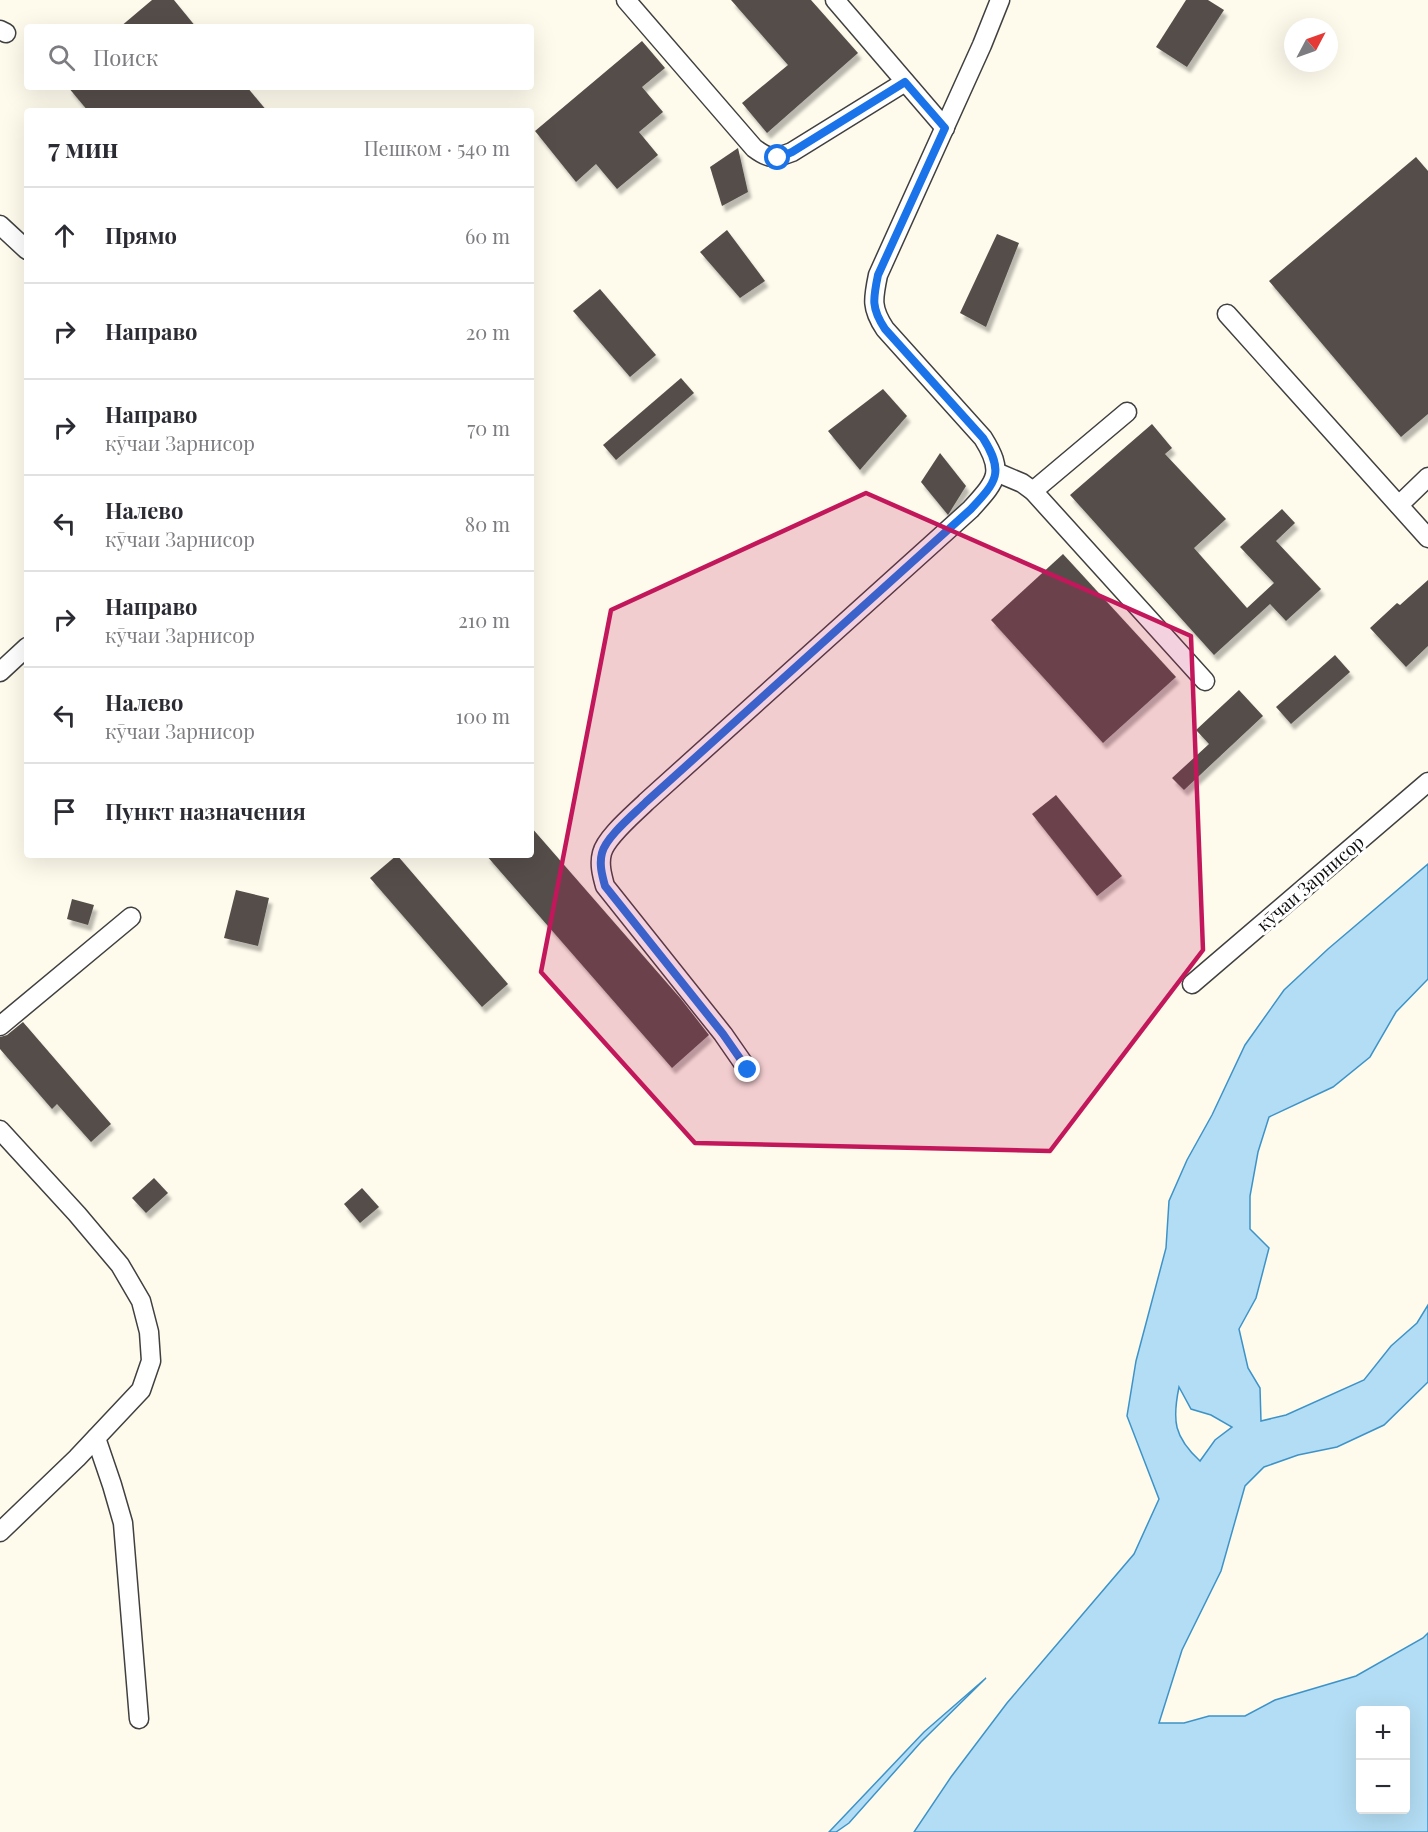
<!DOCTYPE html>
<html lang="ru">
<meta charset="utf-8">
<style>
:root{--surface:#fff;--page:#f7f7f7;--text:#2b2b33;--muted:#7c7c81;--line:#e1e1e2}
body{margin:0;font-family:"Playfair Display",serif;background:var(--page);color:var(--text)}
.controls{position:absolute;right:18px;bottom:18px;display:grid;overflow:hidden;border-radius:6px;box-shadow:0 6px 24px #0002}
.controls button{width:54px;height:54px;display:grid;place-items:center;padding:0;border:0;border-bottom:2px solid var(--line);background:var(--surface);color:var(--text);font:30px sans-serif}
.compass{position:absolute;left:1284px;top:18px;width:54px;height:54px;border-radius:50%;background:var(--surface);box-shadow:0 6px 24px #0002;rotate:49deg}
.stop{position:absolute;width:18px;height:18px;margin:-14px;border:4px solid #1a73e8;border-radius:50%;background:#fff}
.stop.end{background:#1a73e8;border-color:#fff;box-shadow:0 2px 6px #0008}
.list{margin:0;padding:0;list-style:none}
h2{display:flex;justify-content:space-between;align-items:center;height:78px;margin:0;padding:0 24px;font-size:26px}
h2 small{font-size:20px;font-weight:400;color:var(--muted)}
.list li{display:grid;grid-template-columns:39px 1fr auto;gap:18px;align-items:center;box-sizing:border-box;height:96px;padding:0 24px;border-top:2px solid var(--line)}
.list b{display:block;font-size:22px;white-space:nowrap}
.list p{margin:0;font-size:20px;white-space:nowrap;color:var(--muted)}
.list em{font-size:20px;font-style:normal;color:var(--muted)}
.icon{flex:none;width:33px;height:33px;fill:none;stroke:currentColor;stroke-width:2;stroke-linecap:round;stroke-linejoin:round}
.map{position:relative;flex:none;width:1428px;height:1832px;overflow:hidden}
.search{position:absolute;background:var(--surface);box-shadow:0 6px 24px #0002;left:24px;top:24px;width:510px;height:66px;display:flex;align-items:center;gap:15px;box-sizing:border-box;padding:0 21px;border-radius:6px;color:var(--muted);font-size:22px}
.panel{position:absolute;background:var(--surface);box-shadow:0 6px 24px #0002;left:24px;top:108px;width:510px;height:750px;border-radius:6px}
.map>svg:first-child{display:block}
.water{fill:#b3ddf4;stroke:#3d93c8;stroke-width:1.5;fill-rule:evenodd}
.building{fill:#554e49;filter:url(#shadow)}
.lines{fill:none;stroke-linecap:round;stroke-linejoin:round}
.minor-casing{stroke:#404040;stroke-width:21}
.minor{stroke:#fff;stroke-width:18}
.route{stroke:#1a73e8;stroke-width:8}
.marked{fill:#c2185b;fill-opacity:0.2;stroke:#c2185b;stroke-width:4.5;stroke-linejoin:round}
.labels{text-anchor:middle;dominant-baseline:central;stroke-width:6;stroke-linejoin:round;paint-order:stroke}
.street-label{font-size:18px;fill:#0d0d0d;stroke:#fff}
</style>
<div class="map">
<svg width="1428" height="1832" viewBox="0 0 1428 1832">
<defs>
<filter id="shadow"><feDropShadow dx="3.5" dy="6" stdDeviation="1.5" flood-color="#0004"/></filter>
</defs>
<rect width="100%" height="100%" fill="#fefbed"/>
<!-- water -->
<g class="water">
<path d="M1428 864V979L1396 1012 1370 1057 1333 1087 1269 1117 1258 1152 1250 1196V1229L1269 1248 1256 1298 1239 1329 1248 1368 1260 1388 1261 1421 1286 1415 1364 1380 1391 1346 1417 1323 1428 1305V1382L1384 1425 1337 1447 1298 1455 1264 1467 1245 1486 1221 1571 1182 1650 1159 1723H1184L1209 1716H1245L1275 1700 1356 1676 1423 1638 1428 1633V1832H914L951 1777 1007 1703 1134 1554 1159 1499 1127 1416 1136 1361 1166 1248 1169 1201 1187 1160 1212 1115 1245 1045 1284 990 1328 949ZM1179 1387 1191 1409 1211 1415 1232 1427 1215 1440 1200 1461C1174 1437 1172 1421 1179 1387ZM1360 1710H1406V1810H1360Z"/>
<path d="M986 1678 921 1742 849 1823 836 1832H829L924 1732Z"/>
</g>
<!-- building -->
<g class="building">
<path d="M152 0H174L196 27H120Z"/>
<path d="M731 0H811L858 53 767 133 742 103 788 65Z"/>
<path d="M1186 0H1208L1224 10 1187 67 1156 47Z"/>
<path d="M642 41 665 68 642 87 663 112 639 132 658 155 617 189 596 164 576 182 535 131Z"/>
<path d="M68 87H247L267 111H88Z"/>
<path d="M738 148 748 192 722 206 710 167Z"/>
<path d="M1416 157 1428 171V414L1401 437 1269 281Z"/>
<path d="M727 230 765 281 740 298 700 252Z"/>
<path d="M997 234 1019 243 986 327 960 313Z"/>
<path d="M600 289 656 355 630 377 573 311Z"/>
<path d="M681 378 694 393 616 460 603 445Z"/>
<path d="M883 389 907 416 860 470 828 431Z"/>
<path d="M1152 424 1172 448 1165 454 1226 519 1194 548 1247 608 1274 583 1240 547 1282 509 1295 523 1276 541 1321 589 1286 621 1270 604 1214 655 1070 495Z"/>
<path d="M940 453 966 486 948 515 921 482Z"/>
<path d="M1063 554 1176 677 1103 743 991 620Z"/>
<path d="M1428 580V646L1406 667 1370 628 1397 603 1400 605Z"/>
<path d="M1335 655 1350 672 1291 724 1276 707Z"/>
<path d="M1239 690 1263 716 1184 790 1172 778 1209 744 1196 730Z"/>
<path d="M1056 795 1122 876 1097 896 1032 814Z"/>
<path d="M531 827 681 999 709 1035 672 1068 486 855H531Z"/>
<path d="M397 855 508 984 482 1007 370 878Z"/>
<path d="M236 890 269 898 258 946 224 938Z"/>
<path d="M72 899 94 905 88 925 67 919Z"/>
<path d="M23 1022 111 1124 91 1142 57 1104 52 1109 0 1049V1037L7 1035Z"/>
<path d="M154 1178 168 1193 146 1213 132 1198Z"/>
<path d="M362 1188 379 1207 360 1223 344 1204Z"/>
</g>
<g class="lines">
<defs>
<g id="minor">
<path d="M626 0 754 148C770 160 774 159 792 152L905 82"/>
<path d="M835 0 945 128"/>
<path d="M0 30 6 33"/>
<path d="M0 225 27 250"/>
<path d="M1227 314 1428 538"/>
<path d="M996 472 1022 483 1033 491 1205 681"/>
<path d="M1033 491 1127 412"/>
<path d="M1399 505 1428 477"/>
<path d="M0 672 27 647"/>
<path d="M1192 984 1428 782"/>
<path d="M0 1026 131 917"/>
<path d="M748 1070 723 1034 605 886C602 875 599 864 602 853 606 837 634 814 646 802L971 509C996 481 1005 473 983 438L885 329C871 308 873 299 878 275L982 45 1000 0"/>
<path d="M0 1130 77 1214 120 1265 141 1301 149 1332 151 1361 141 1390 77 1458 0 1532"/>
<path d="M96 1438 112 1485 123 1523 139 1719"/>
</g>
</defs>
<!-- minor casing -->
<use href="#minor" class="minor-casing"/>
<!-- minor -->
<use href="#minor" class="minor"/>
</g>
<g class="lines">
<!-- route -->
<path class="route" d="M748 1070 723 1034 605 886C602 875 599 864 602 853 606 837 634 814 646 802L971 509C996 482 1005 473 983 438L885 329C871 308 873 299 878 275L945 128 905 82 792 152 778 158"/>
</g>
<!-- marked area -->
<path class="marked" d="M866 493 1191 636 1203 950 1050 1151 695 1143 541 972 611 610Z"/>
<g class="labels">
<!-- street labels -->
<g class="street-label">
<text transform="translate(1310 883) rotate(-41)">кӯчаи Зарнисор</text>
</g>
</g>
</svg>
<div class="controls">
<button>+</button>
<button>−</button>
</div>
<svg class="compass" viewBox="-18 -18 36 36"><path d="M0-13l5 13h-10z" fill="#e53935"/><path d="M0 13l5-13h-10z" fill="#7c7c81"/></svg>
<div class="stop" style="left:778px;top:158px"></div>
<div class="stop end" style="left:748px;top:1070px"></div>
<div class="search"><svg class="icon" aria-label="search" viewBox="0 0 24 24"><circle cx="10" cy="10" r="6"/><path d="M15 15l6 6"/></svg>Поиск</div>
<section class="panel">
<h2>7 мин<small>Пешком · 540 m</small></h2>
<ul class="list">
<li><svg class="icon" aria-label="ahead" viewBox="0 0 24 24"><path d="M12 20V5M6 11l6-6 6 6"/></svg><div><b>Прямо</b></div><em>60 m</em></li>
<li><svg class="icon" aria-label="right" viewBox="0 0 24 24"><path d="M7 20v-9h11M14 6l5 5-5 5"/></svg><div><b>Направо</b></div><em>20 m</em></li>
<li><svg class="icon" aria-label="right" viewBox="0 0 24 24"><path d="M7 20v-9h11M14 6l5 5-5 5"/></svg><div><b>Направо</b><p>кӯчаи Зарнисор</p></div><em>70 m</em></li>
<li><svg class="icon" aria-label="left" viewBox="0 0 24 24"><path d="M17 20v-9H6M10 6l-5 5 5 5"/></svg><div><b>Налево</b><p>кӯчаи Зарнисор</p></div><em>80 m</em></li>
<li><svg class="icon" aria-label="right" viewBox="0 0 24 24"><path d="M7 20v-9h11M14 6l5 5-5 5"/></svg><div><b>Направо</b><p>кӯчаи Зарнисор</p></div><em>210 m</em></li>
<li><svg class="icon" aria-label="left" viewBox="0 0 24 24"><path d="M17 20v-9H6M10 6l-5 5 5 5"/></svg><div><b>Налево</b><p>кӯчаи Зарнисор</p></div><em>100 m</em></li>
<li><svg class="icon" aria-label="arrive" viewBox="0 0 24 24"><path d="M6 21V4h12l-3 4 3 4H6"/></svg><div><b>Пункт назначения</b></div></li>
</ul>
</section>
</div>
